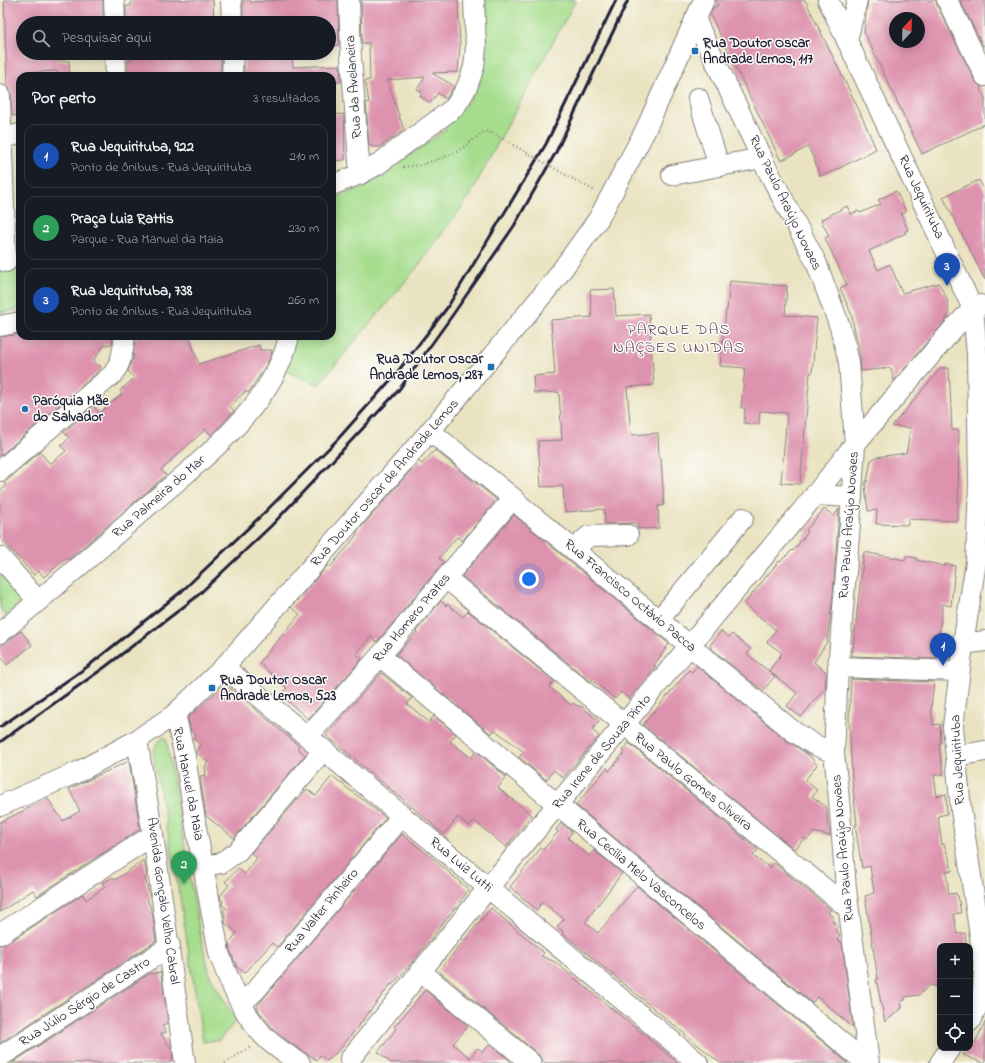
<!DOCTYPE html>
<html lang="pt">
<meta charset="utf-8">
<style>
:root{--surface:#171b24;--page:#20242c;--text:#f1f3f6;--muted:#9ea1a6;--line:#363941;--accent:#2563eb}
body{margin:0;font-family:"Indie Flower",sans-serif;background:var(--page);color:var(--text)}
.controls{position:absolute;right:12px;bottom:12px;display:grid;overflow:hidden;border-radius:8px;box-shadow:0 2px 10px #0003}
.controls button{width:36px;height:36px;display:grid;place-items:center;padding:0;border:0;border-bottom:1px solid var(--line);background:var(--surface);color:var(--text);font:20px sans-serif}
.compass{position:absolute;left:889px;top:12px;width:36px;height:36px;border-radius:50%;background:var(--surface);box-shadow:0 2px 10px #0003;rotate:22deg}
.you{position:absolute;left:529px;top:579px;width:14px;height:14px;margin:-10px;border:3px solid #fff;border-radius:50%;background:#1a73e8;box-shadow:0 0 0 6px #1a73e833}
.badge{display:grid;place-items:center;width:26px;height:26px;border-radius:50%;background:var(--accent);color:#fff;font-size:13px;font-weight:700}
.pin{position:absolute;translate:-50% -33px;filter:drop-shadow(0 1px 2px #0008)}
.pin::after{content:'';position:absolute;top:21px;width:14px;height:12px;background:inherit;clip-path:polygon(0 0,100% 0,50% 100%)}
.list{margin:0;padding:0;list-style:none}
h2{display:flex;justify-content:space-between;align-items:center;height:52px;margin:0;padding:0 16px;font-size:17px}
h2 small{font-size:13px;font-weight:400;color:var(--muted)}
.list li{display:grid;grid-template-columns:26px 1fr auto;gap:12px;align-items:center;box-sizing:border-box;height:64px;margin:0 8px 8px;padding:0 8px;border:1px solid var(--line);border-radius:12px}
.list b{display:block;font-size:15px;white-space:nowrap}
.list p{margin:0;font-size:13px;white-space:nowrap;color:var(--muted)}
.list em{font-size:13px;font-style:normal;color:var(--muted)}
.icon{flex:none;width:22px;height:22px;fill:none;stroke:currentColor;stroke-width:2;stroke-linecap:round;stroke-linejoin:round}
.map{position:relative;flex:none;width:985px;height:1063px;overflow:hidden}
.search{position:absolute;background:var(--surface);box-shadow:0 2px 10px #0003;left:16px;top:16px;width:320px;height:44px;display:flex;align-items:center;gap:10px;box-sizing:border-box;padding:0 14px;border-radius:22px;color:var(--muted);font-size:15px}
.panel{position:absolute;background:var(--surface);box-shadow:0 2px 10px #0003;left:16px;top:72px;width:320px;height:268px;border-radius:12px}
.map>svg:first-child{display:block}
.green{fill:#a6dd8d;stroke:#648064}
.building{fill:#dd92ae;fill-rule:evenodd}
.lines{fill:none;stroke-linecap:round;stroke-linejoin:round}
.minor-casing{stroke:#86827e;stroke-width:22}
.path{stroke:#86827e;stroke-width:2.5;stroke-dasharray:1 3;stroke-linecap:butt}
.minor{stroke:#fff;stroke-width:20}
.rail{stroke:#22223b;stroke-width:3}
.path-bridge{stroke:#86827e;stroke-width:2.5;stroke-dasharray:1 3;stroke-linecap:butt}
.poi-dot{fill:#1f6fb2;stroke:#fdfcf7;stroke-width:1.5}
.labels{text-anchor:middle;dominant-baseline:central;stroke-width:3;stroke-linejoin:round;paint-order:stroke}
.poi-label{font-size:14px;font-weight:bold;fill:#22223b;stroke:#fdfcf7;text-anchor:start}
.street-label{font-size:14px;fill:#22223b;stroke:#fdfcf7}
.quarter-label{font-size:16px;letter-spacing:1px;fill:#634963;stroke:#fdfcf7}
</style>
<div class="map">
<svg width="985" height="1063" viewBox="0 0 985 1063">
<rect width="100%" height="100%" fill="#fdfcf7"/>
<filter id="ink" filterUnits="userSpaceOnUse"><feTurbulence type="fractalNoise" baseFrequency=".025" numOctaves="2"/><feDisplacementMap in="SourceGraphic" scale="8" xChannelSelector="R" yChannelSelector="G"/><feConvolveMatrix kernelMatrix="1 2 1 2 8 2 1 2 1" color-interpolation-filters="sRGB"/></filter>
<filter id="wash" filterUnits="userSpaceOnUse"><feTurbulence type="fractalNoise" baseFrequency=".012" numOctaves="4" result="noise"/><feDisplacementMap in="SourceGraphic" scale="16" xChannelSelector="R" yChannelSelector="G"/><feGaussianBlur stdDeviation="0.9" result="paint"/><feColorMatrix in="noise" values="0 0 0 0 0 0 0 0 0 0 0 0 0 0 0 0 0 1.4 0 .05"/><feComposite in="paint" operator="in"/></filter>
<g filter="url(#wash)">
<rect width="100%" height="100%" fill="#eae3c1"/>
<!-- green -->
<g class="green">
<path d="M485 0H576L467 200 415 270 318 385 282 369 295 336H332V199L362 188 443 132 472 96 483 61Z"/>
<path d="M20 267V309L0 313V271Z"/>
<path d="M0 573 22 597 23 601 6 616 0 609Z"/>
<path d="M163 738H166L199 929 210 976 236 1021 219 1040 203 1042 180 897 157 776 153 752 157 743Z"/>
</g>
<g id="blocks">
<!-- building -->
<g class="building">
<path d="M4 0H103V19L55 22 56 23H23V54L57 53V61H69L70 76H58L57 71 28 73V76H20V115L12 116 11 94 10 89 7 86Z"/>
<path d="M131 0H213L214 23H126V6H131Z"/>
<path d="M243 0H250L251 2 282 0H338L339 45H329V23H243Z"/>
<path d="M361 0H458L460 46 458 72 432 73 454 86 446 99 438 93 430 103 420 96 422 92 417 89 425 77 387 80 404 130 380 147H373L369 145 366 103 369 102 365 81 370 80 369 43H362Z"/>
<path d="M715 0H805L859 110 876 149 834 171 820 176 814 159 808 147 781 161 710 14 713 8 718 5Z"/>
<path d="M868 0H936L937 5 975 81 980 86 985 98V124L922 154 864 32 866 13ZM895 18H919V42H895Z"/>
<path d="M960 0H985V45L983 46Z"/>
<path d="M132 53H221V76H128V60H132Z"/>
<path d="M244 53H292L293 67 340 65 341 82 332 83V76H244Z"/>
<path d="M344 114 345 160 332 161V115Z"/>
<path d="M979 180 985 192V280L943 197Z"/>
<path d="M896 191 906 212 901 214 908 230 905 231 906 233 869 251 878 270 890 264 902 293 939 283 947 299 949 314 945 321 894 381 891 368 861 371 860 355 851 313 840 288 847 285 825 238 829 236 821 220 847 206 851 214 859 211 860 213 881 204 878 200Z"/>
<path d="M730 281 787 286 785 315 817 318 812 373H810L800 484 781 483 787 413 760 411 759 424 744 423 745 408H741L745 368 720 366 726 310H727Z"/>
<path d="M614 289 616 316 649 314 654 385 627 387 631 435 658 433 659 457H661L664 505 658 506 659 528 638 529 637 523 605 524 604 509 565 512 563 486 541 487 538 441 562 440 559 392 534 393 533 376 555 374 551 320 592 317 590 290Z"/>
<path d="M20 334V336H113L112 344 104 345 93 361 101 367 97 373 0 456V337Z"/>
<path d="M136 336H189L199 364 259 345 260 350H272L270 358 260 375 248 393 246 391 230 406 234 411 211 435 206 429 171 460 172 461 161 470 166 475 68 560 66 558 44 577 39 571 34 575 0 538V491L6 486 4 483 40 452 50 464 66 451 61 446 69 438 64 432 93 406 99 413 122 394 120 391 134 378 128 371 133 358Z"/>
<path d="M941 368H949L952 430H959L958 521 908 519V525L876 524 877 510 868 511 866 496 865 482H867L871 460 877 457 906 453 911 428 892 426Z"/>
<path d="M435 450 497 500 462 541 457 537 439 558 444 562 377 642 371 637 356 654 362 659 308 719 281 695 287 688 259 663 300 614 291 607 328 565 330 567 349 545 357 534 356 533 419 461 422 464Z"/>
<path d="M824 509 834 516 839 509 833 595 827 642 814 662 826 672V677L825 688 801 717 787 706 797 693 769 671 782 653 767 642 776 630 744 604 779 561 780 562 792 550 793 551 808 532 806 530Z"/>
<path d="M514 515 669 644 654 665 656 666 629 699 621 692 615 699 592 680 590 681 462 576Z"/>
<path d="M864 552 905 560 906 556 917 558 916 560 945 566V564L955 566 951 606 943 604 936 659 852 656Z"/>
<path d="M441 601 446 606 447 604 463 617 468 611 554 681 549 687 571 705 573 703 577 706 578 705 580 707 581 706 599 721 592 730 599 736 563 778 554 770 546 780 519 757 524 752 495 730 491 734 396 655 417 632 416 631Z"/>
<path d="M21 631 32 645 7 665 0 655V647Z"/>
<path d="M721 631 729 637 732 634 751 649 747 654 775 676 763 691 712 649 710 645Z"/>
<path d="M697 666 786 740 810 756 817 765 805 780 817 790 812 796 827 808 828 827 830 829V836L814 832 807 840 804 838 795 850 643 725 689 670 692 672Z"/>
<path d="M381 673 412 698 407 704 429 722 434 716 456 734 450 741 471 758 476 751 506 777 498 788 532 815 506 847 474 821 469 826 458 817 444 834 326 735Z"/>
<path d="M851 679 934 682 931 709 933 725 940 724 941 743H939L940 754 944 774 934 775 937 796 946 794 947 814 938 816 942 845 944 844 949 858 952 871 946 872 949 894 956 893 957 896H958L961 913 954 914 957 934 965 933 966 946H940V988L930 985 919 995 905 997V1000L901 1001 902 1008 885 1022 876 979H878L865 896 874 893 870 866 862 868 855 825H857L852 778 849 717Z"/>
<path d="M225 684 299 746 297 748 305 755 234 838 206 816 200 776 206 775 205 767 208 762 196 752 200 744 193 739 196 735 191 731 188 718Z"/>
<path d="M629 743 758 850 753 856 770 868 774 863 831 910 828 913 834 918 832 921 838 926 835 930 840 935 837 940 842 943 853 1027 817 997 812 1003 576 805 607 768 609 771 625 752 622 750Z"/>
<path d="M129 761 140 829 37 896 33 890 0 912V822L48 799 63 821 80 811 69 789Z"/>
<path d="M332 776 386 818 277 947 272 943 245 973 236 966 237 963 234 961 230 950 229 943 237 933 225 923 226 920 224 916 225 913 223 911 226 908 222 905 223 901 221 900 220 896 229 885 225 882 238 868 245 874 257 858 251 853 307 789 316 796Z"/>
<path d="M561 823 572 832 568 838 589 856 594 850 622 873 585 922 598 933 637 886 848 1063H720L562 933 563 931 557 927 564 919 542 902 537 910 510 887 541 848 543 850 558 832 556 830Z"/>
<path d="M402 834 435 860 469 890 410 965 392 985 391 984 341 1048 327 1061 320 1055 317 1060 292 1044 275 1031 258 1010V1005Z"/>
<path d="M144 860 147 877 145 878 150 897 147 900 151 907 150 908 152 912 156 941 0 1043V945L6 944 83 894 86 900 105 887 102 883 113 877 115 880Z"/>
<path d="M491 908 544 953 541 956 555 962 678 1063H546L542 1060 538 1054 439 971Z"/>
<path d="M161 972 168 1022 162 1026 166 1032 161 1034 172 1050 173 1060 169 1063H12L149 974Z"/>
<path d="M425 990 468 1026 453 1044 470 1058 478 1048 483 1052 490 1044 511 1062 510 1063H391L378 1052 396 1029 394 1027Z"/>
<path d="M985 1022V1063H983L963 1055 968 1048H970V1045L973 1042 975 1043Z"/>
</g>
</g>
</g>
<g filter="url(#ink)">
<use href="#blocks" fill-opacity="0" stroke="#86827e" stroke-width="1"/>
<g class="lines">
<defs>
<g id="minor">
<path d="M114 0 115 23"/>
<path d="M231 0 232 23"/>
<path d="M349 0 351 57 360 174"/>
<path d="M828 0 973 309 977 355 979 485 976 562 963 644 953 727 961 810 982 949 984 972 983 991 982 997 970 1021"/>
<path d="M947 0 985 76"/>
<path d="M695 19 765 165 816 262 840 327 849 362 855 444 850 524 838 669 834 753 839 799 846 889 869 1063"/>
<path d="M847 41 857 0"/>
<path d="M115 53 116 76"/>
<path d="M232 76 233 53"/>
<path d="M0 95 6 262"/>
<path d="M698 98 719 166 762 158"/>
<path d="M2 138 20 134"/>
<path d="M672 175 719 166"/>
<path d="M332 185 360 174 377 165 455 107 467 87 474 67 476 47 474 0"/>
<path d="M0 326 20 322"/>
<path d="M430 431 513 498 522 507 793 731 813 744 834 753"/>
<path d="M0 471 113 374C122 362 123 350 125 336"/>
<path d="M815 495 852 497"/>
<path d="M576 551 583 541 589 536 628 535"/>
<path d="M0 557 38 601"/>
<path d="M446 578 848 908"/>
<path d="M659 620 743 518"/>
<path d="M0 633C48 593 95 553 142 511 194 466 274 407 289 336"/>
<path d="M963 644 985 641"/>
<path d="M380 656 866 1063"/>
<path d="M224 667 698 1063"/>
<path d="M838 667 959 671"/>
<path d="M175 714 185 757 196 827 219 953C229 982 242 1012 263 1035 273 1046 287 1055 300 1063"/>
<path d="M308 736 380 656 513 498"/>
<path d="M137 740 153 835 185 1063"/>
<path d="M956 756 985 751"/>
<path d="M0 806 80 771 137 740 175 714 224 667 430 431 554 281 599 218 645 131 704 0"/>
<path d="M204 866 221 863 238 851 313 763 323 749"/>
<path d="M0 934 153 835"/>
<path d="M420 971 531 1063"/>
<path d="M241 1004 255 991 289 951 402 816"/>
<path d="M0 1057 170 946"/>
<path d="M350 1059 488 888 815 495 855 444 953 329 973 309 980 305"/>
<path d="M940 1063 950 1048"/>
</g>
</defs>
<!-- minor casing -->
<use href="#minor" class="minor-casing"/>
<!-- path -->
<g class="path">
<path d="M403 167 421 165 455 153 485 131 492 133"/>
<path d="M575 180 595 191"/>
<path d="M225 1063 252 1046"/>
</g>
<!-- minor -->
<use href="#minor" class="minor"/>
<!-- rail -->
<g class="rail">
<path d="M0 727 87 667 182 591 264 513 337 440 395 375 447 308 546 144 616 0"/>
<path d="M0 742 105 667 195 598 271 526 398 391 454 313 514 226 556 152 628 0"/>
</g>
<!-- path-bridge -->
<path class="path-bridge" d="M492 133 575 180"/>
</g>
</g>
<!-- markers -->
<g class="poi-dot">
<rect x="691" y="47" width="8" height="8" rx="2"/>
<rect x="487" y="363" width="8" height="8" rx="2"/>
<circle cx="25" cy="409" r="4"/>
<rect x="208" y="684" width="8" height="8" rx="2"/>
</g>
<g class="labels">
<!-- poi labels -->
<g class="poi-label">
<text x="703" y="43">Rua Doutor Oscar<tspan x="703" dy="16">Andrade Lemos, 117</tspan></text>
<text x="483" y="359" text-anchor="end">Rua Doutor Oscar<tspan x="483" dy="16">Andrade Lemos, 287</tspan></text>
<text x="33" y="401">Paróquia Mãe<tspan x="33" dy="16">do Salvador</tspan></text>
<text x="220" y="680">Rua Doutor Oscar<tspan x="220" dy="16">Andrade Lemos, 523</tspan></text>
</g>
<!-- street labels -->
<g class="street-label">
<text transform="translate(354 87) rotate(-94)">Rua da Avelaneira</text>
<text transform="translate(921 197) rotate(65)">Rua Jequirituba</text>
<text transform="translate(785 203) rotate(64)">Rua Paulo Araújo Novaes</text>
<text transform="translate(385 483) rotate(-49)">Rua Doutor Oscar de Andrade Lemos</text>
<text transform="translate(159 497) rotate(-41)">Rua Palmeira do Mar</text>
<text transform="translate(849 525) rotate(-86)">Rua Paulo Araújo Novaes</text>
<text transform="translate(630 596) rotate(40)">Rua Francisco Octávio Pacca</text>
<text transform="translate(412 618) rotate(-50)">Rua Homero Prates</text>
<text transform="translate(602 752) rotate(-50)">Rua Irene de Souza Pinto</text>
<text transform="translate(958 760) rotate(-93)">Rua Jequirituba</text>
<text transform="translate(693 782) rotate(39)">Rua Paulo Gomes Oliveira</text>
<text transform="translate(188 784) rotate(79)">Rua Manuel da Maia</text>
<text transform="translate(843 848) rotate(-95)">Rua Paulo Araújo Novaes</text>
<text transform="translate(461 865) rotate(40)">Rua Luiz Lutti</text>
<text transform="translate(641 875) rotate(40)">Rua Cecília Melo Vasconcelos</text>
<text transform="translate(163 901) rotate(82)">Avenida Gonçalo Velho Cabral</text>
<text transform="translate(322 911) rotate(-50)">Rua Valter Pinheiro</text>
<text transform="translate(85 1002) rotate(-33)">Rua Júlio Sérgio de Castro</text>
</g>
<!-- quarter labels -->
<g class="quarter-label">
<text x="679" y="330">PARQUE DAS<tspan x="679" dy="18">NAÇÕES UNIDAS</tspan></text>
</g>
</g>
</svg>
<div class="controls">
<button>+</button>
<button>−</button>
<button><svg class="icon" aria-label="locate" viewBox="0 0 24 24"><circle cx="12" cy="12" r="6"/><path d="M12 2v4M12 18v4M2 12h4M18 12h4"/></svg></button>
</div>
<svg class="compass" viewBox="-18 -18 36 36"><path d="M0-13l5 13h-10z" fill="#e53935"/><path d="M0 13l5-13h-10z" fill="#9ea1a6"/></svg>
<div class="you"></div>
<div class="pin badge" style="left:943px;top:666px;background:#1a4fb4">1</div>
<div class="pin badge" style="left:184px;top:884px;background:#2e9e5b">2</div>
<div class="pin badge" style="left:947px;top:286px;background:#1a4fb4">3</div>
<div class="search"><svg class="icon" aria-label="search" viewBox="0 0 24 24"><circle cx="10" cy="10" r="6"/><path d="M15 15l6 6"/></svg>Pesquisar aqui</div>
<section class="panel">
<h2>Por perto<small>3 resultados</small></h2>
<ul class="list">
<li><span class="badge" style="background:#1a4fb4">1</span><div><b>Rua Jequirituba, 922</b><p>Ponto de ônibus · Rua Jequirituba</p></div><em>210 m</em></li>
<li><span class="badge" style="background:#2e9e5b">2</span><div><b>Praça Luiz Rattis</b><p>Parque · Rua Manuel da Maia</p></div><em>230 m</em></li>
<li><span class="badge" style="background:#1a4fb4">3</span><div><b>Rua Jequirituba, 738</b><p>Ponto de ônibus · Rua Jequirituba</p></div><em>260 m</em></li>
</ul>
</section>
</div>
